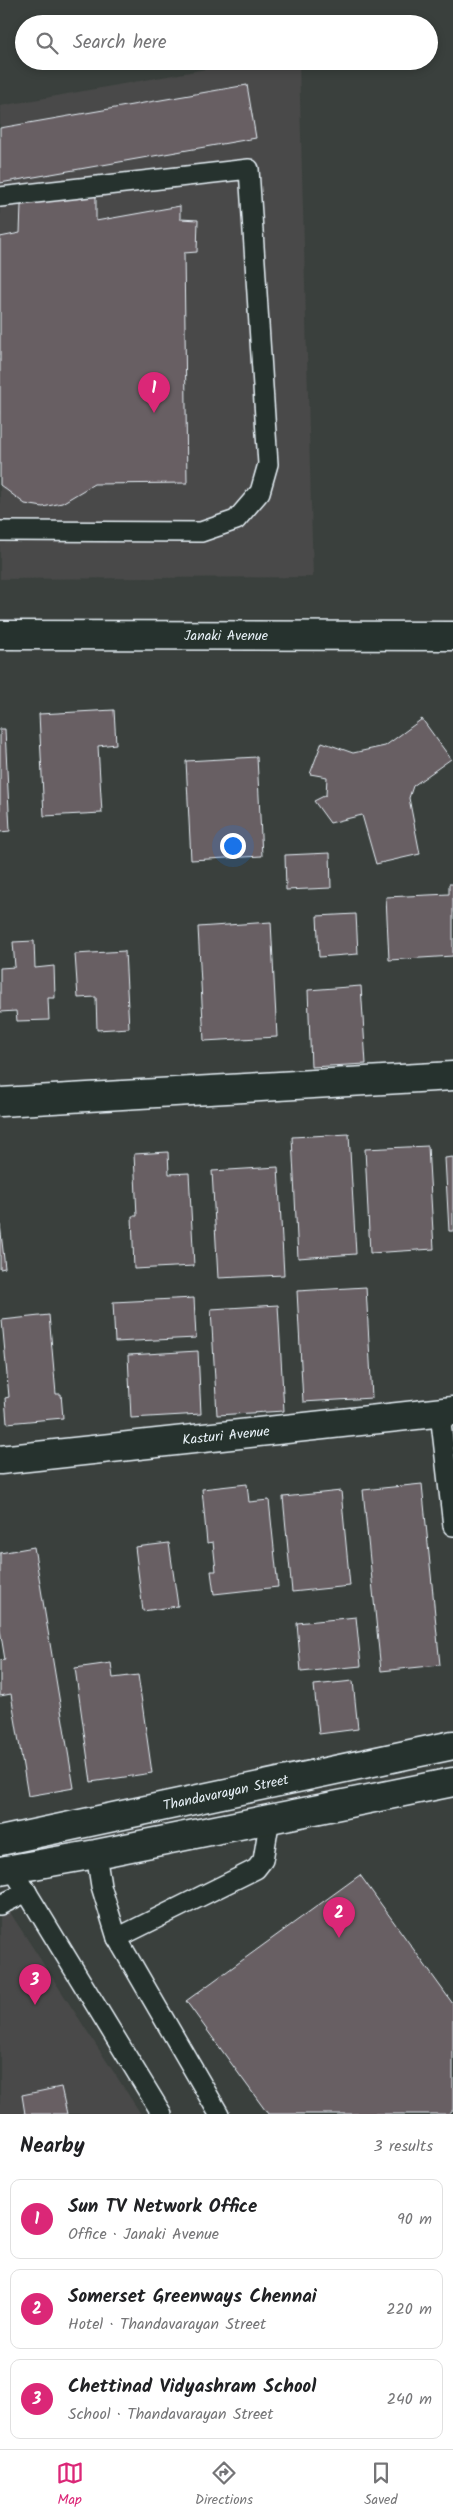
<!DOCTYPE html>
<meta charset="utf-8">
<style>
:root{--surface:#fff;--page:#f6f6f6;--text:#202124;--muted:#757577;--line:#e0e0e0;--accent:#db2777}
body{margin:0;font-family:Kalam,sans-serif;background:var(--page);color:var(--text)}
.you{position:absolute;left:232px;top:845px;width:18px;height:18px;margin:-12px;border:4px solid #fff;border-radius:50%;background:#1a73e8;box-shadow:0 0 0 8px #1a73e833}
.badge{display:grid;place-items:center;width:32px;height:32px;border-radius:50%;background:var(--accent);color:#fff;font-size:16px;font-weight:700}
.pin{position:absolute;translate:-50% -41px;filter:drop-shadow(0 1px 2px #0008)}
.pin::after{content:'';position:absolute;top:26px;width:18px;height:15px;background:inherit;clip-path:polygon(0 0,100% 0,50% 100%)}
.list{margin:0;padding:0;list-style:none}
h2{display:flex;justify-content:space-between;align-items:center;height:65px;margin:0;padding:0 20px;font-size:21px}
h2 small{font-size:16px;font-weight:400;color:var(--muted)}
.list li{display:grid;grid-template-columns:32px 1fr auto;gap:15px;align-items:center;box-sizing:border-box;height:80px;margin:0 10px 10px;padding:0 10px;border:1px solid var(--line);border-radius:10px}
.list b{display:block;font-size:19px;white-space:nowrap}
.list p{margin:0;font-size:16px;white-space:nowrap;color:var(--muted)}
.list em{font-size:16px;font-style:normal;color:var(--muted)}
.icon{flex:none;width:28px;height:28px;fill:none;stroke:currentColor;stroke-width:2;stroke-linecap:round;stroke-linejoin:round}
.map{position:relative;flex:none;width:453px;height:2114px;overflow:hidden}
.search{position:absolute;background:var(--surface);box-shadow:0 2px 8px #0003;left:15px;right:15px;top:15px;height:55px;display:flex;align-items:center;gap:12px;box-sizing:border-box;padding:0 18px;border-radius:28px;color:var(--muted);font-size:19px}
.sheet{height:335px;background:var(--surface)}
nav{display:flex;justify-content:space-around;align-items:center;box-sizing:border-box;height:70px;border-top:1px solid var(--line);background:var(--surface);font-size:14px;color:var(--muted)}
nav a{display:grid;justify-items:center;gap:2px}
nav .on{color:var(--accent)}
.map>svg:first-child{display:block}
.built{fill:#484948}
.building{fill:#685e63;stroke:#e8f1f8}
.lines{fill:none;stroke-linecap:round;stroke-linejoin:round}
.lane-casing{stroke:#e8f1f8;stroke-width:22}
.street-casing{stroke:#e8f1f8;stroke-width:31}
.secondary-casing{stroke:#e8f1f8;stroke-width:31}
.lane{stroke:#26332d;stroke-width:19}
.street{stroke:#26332d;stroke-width:28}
.secondary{stroke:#26332d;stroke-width:28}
.labels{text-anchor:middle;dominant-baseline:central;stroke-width:4;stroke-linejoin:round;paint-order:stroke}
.street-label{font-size:14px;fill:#e8f1f8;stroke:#26332d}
</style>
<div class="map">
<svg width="453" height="2114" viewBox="0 0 453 2114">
<rect width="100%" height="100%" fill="#3a403d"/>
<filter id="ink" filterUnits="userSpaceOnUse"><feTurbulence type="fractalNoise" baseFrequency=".02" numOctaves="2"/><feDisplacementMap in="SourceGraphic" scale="10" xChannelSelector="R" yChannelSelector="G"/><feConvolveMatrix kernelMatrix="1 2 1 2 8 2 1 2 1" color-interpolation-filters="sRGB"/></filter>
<g filter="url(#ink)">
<!-- built -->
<g class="built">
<path d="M251 61H299L313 577 0 579V106Z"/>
<path d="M0 1897 141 2114H0Z"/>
</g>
<!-- building -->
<g class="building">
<path d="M247 85 256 138 0 183V128Z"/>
<path d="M96 192V221L180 206V219L198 220 197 252 184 253 187 483 94 484 62 503 43 507 25 504 0 485V237L20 233 21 205Z"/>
<path d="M114 710 116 744 98 746 102 813 44 816 39 714Z"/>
<path d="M422 719 451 759 413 786 409 798 420 854 376 864 362 815 330 823 314 801 326 795 327 777 310 774 322 742 353 753 385 746Z"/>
<path d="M0 729H5L10 831 0 832Z"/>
<path d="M257 757 262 856 191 860 186 761Z"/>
<path d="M330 853 331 888 286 890 285 855Z"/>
<path d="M449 884H453V956L389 960 386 897 449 894Z"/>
<path d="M356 914 358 954 319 957 317 916Z"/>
<path d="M271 922 277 1037 204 1041 198 927Z"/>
<path d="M34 941 35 968 54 966 55 998H48L49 1020 17 1021 16 1011 0 1012V968L15 967 13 942Z"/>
<path d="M125 951 129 1028 97 1030 96 997 78 998 75 954Z"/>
<path d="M361 986 366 1064 311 1067 308 990Z"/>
<path d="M349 1134 356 1254 298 1258 292 1137Z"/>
<path d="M428 1146 434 1249 370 1253 365 1149Z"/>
<path d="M168 1152 169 1174 189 1173 194 1266 134 1269 132 1216H137L134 1154Z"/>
<path d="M453 1157V1231H449L445 1158Z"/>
<path d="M278 1167 284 1275 218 1278 212 1171Z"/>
<path d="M0 1224 5 1268 0 1269Z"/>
<path d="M366 1287 372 1398 303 1402 297 1291Z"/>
<path d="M194 1298 196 1338 115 1342 113 1302Z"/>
<path d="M278 1305 284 1411 217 1415 211 1309Z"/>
<path d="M49 1315 56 1394H61L63 1418 7 1423 5 1398 9 1397 2 1320Z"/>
<path d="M198 1351 201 1414 131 1418 128 1355Z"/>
<path d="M247 1484 249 1502 269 1500 278 1587 214 1594 211 1571H216L213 1542 207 1543 202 1489Z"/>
<path d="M422 1484 440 1665 381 1671 363 1490Z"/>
<path d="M341 1491 350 1586 292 1592 283 1497Z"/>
<path d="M169 1543 178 1606 143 1611 135 1547Z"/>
<path d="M34 1547 74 1788 28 1796 11 1694 0 1696V1661L5 1660 0 1629V1553Z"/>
<path d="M356 1617 361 1666 301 1672 297 1623Z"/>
<path d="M111 1663 113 1678 138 1675 152 1773 91 1782 75 1668Z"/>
<path d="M353 1681 358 1729 319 1734 314 1685Z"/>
<path d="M360 1875 453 2004V2110L448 2114H268L186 2001Z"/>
<path d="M61 2087 67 2114H25L22 2095Z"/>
</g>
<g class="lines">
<defs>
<g id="lane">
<path d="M0 197 249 169 268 464 260 492 236 520 201 532 0 531"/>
<path d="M440 1413 453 1526"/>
<path d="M96 1854 101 1886 117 1938 219 2114"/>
<path d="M12 1868 162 2114"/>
<path d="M0 1905 27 1892"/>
<path d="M117 1938 256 1869 263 1860 270 1818"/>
</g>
<g id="street">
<path d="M0 1102 453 1076"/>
<path d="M0 1460 453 1411"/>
</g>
<g id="secondary">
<path d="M0 635 453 636"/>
<path d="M0 1841 453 1745"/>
<path d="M0 1871 96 1854 453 1782"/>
</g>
</defs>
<!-- lane casing -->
<use href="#lane" class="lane-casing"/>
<!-- street casing -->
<use href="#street" class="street-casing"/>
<!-- secondary casing -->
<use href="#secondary" class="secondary-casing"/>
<!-- lane -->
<use href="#lane" class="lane"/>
<!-- street -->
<use href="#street" class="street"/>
<!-- secondary -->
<use href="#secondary" class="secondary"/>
</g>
</g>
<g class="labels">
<!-- street labels -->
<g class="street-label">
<text x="226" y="636">Janaki Avenue</text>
<text transform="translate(226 1436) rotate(-6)">Kasturi Avenue</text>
<text transform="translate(226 1793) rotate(-12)">Thandavarayan Street</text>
</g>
</g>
</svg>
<div class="you"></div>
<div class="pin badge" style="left:154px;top:413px">1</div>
<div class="pin badge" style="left:339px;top:1938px">2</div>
<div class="pin badge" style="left:35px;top:2005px">3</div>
<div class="search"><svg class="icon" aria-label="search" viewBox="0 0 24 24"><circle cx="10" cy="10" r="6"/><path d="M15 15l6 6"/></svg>Search here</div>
</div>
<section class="sheet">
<h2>Nearby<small>3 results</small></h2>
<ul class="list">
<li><span class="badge">1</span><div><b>Sun TV Network Office</b><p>Office · Janaki Avenue</p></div><em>90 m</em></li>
<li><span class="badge">2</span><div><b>Somerset Greenways Chennai</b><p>Hotel · Thandavarayan Street</p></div><em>220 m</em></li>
<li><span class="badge">3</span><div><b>Chettinad Vidyashram School</b><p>School · Thandavarayan Street</p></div><em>240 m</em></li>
</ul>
</section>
<nav>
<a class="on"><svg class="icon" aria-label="map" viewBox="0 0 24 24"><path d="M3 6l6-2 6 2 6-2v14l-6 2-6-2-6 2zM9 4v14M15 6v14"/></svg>Map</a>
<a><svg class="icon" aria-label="directions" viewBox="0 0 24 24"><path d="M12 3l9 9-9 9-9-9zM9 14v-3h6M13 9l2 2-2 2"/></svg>Directions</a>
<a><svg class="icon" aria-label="saved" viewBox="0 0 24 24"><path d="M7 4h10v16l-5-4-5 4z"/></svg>Saved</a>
</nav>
